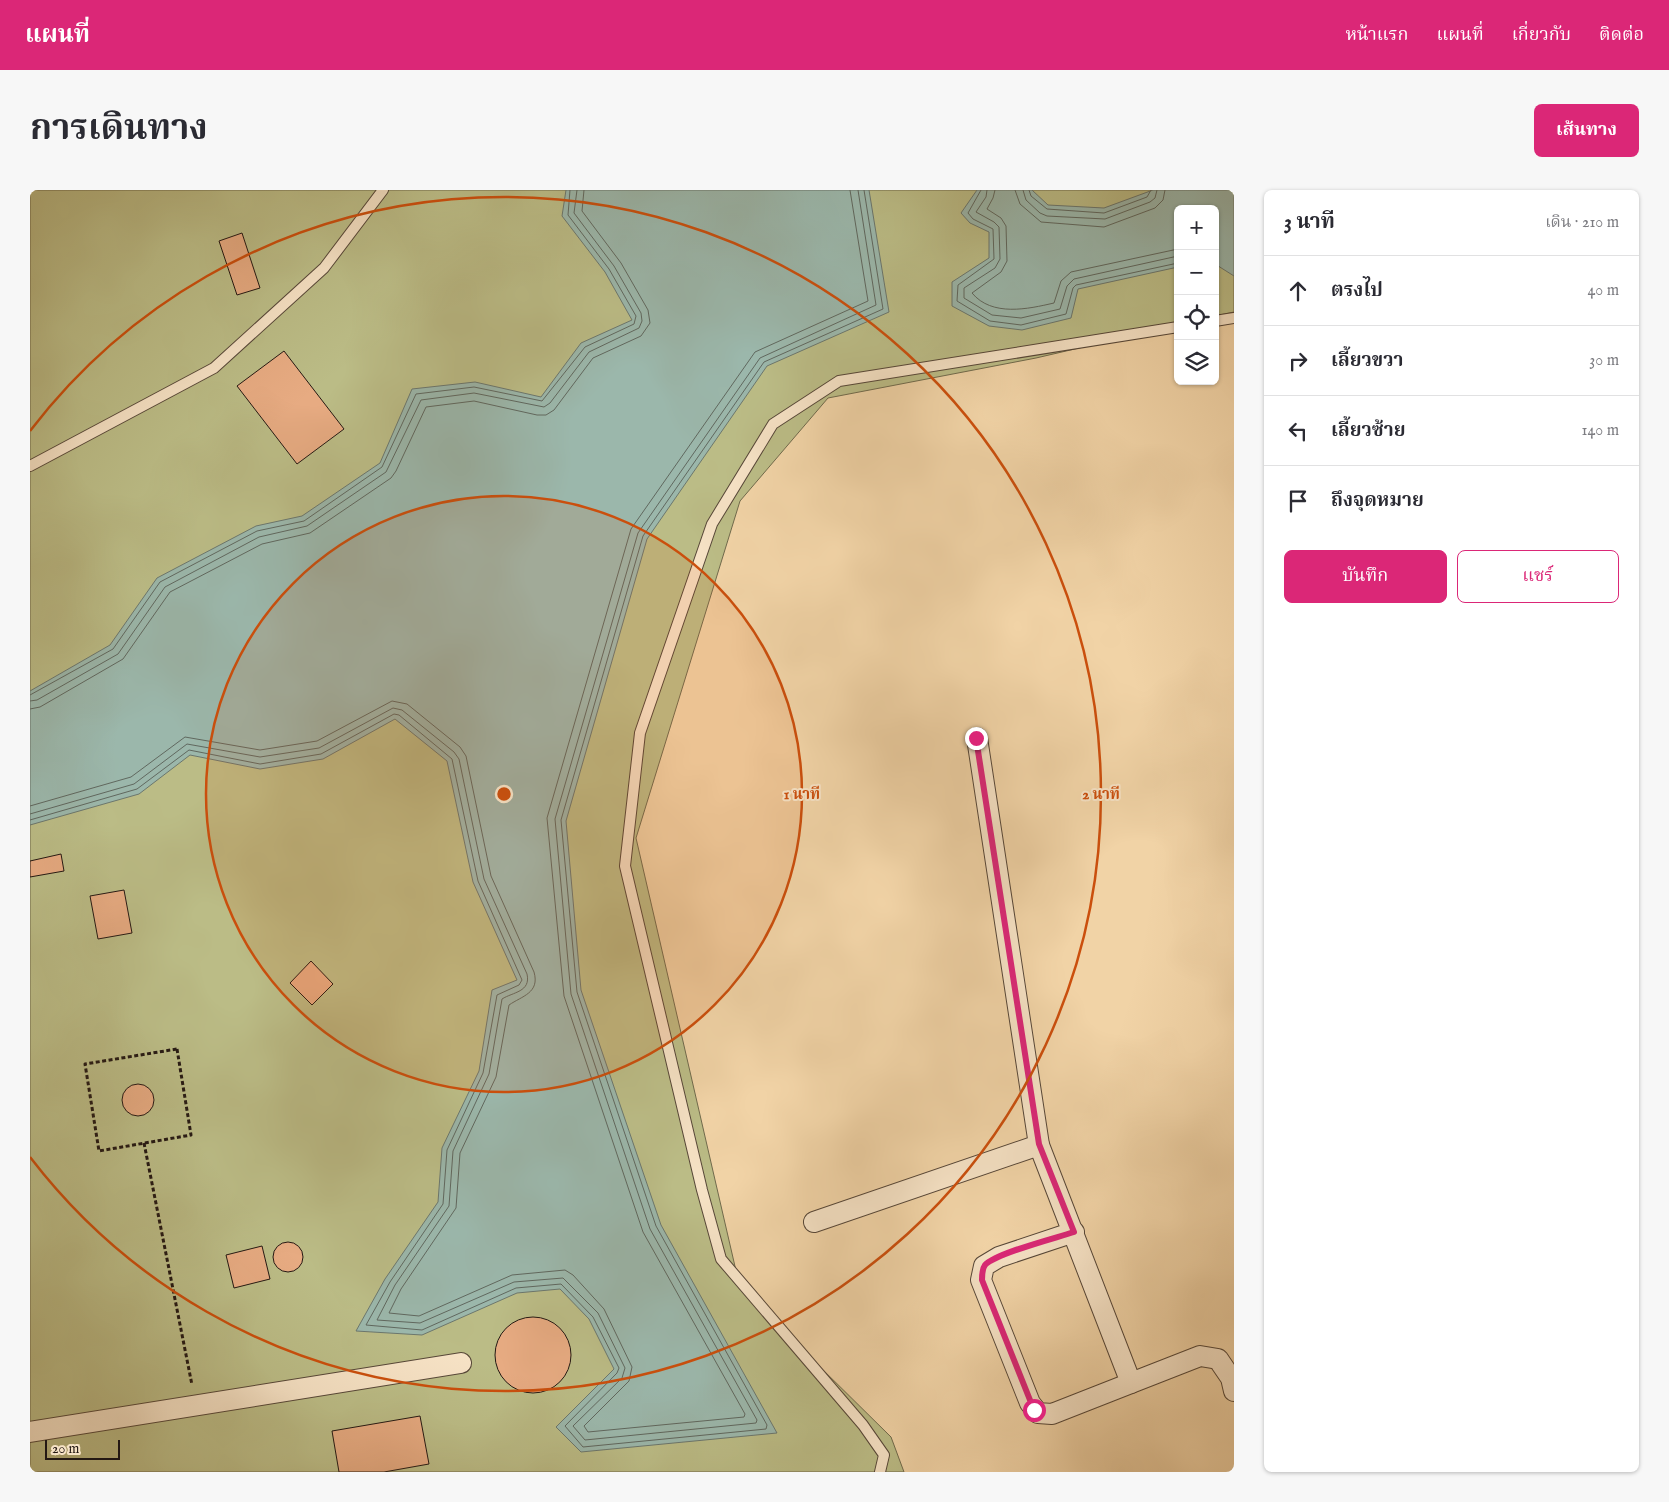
<!DOCTYPE html>
<html lang="th">
<meta charset="utf-8">
<style>
:root{--surface:#fff;--page:#f7f7f7;--text:#2b2b33;--muted:#7c7c81;--line:#e1e1e2;--accent:#db2777}
body{margin:0;font-family:"IM FELL English","Noto Serif Thai",serif;background:var(--page);color:var(--text)}
.controls{position:absolute;right:15px;top:15px;display:grid;overflow:hidden;border-radius:8px;box-shadow:0 1px 4px #0004}
.controls button{width:45px;height:45px;display:grid;place-items:center;padding:0;border:0;border-bottom:1px solid var(--line);background:var(--surface);color:var(--text);font:25px sans-serif}
.scale{position:absolute;left:15px;bottom:12px;width:75px;box-sizing:border-box;padding-left:5px;border:2px solid #241813;border-top:0;font-size:14px;line-height:18px;white-space:nowrap;color:#241813;-webkit-text-stroke:4px #f6e2c5;paint-order:stroke}
.stop{position:absolute;width:15px;height:15px;margin:-11px;border:4px solid #db2777;border-radius:50%;background:#fff}
.stop.end{background:#db2777;border-color:#fff;box-shadow:0 1px 5px #0008}
.list{margin:0;padding:0;list-style:none}
h2{display:flex;justify-content:space-between;align-items:center;height:65px;margin:0;padding:0 20px;font-size:21px}
h2 small{font-size:16px;font-weight:400;color:var(--muted)}
.list li{display:grid;grid-template-columns:32px 1fr auto;gap:15px;align-items:center;box-sizing:border-box;height:70px;padding:0 20px;border-top:1px solid var(--line)}
.list b{display:block;font-size:19px;white-space:nowrap}
.list em{font-size:16px;font-style:normal;color:var(--muted)}
.actions{display:flex;gap:10px;padding:15px 20px}
.actions a{flex:1;padding:11px 0;border:1px solid var(--accent);border-radius:8px;text-align:center;font-size:18px;color:var(--accent)}
.actions .main{background:var(--accent);color:#fff}
.icon{flex:none;width:28px;height:28px;fill:none;stroke:currentColor;stroke-width:2;stroke-linecap:round;stroke-linejoin:round}
.map{position:relative;flex:none;width:1204px;height:1282px;overflow:hidden;border-radius:8px}
header{display:flex;align-items:center;gap:30px;box-sizing:border-box;height:70px;padding:0 25px;background:var(--accent);color:#fff}
header strong{font-size:24px}
nav{display:flex;gap:28px;margin-inline-start:auto;font-size:18px}
.intro{display:flex;align-items:center;justify-content:space-between;box-sizing:border-box;height:120px;padding:0 30px}
h1{margin:0;font-size:35px}
.button{padding:12px 22px;border-radius:8px;background:var(--accent);color:#fff;font-size:18px;font-weight:700}
main{display:flex;gap:30px;padding:0 30px}
aside{flex:1;background:var(--surface);border-radius:8px;box-shadow:0 1px 4px #0004}
.map>svg:first-child{display:block}
.green{fill:#bbbc86;stroke:#706a4c}
.water{fill:#9bb7ab;stroke:#6b776e}
.lines{fill:none;stroke-linecap:round;stroke-linejoin:round}
.shore{stroke:#60685f;stroke-width:1}
.building{fill:#e7ab82;stroke:#241813}
.lane-casing{stroke:#574738;stroke-width:12}
.street-casing{stroke:#574738;stroke-width:22}
.path{stroke:#241813;stroke-width:3;stroke-dasharray:4 2.5;stroke-linecap:butt}
.lane{stroke:#f6e2c5;stroke-width:10}
.street{stroke:#f6e2c5;stroke-width:20}
.route{stroke:#db2777;stroke-width:6}
.ring{fill:none;stroke:#cb4f0d;stroke-width:2.5}
.centre{fill:#cb4f0d;stroke:#f6e2c5;stroke-width:2.5}
.ring-label{font-size:15px;text-anchor:middle;font-weight:bold;fill:#cb4f0d;stroke:#f6e2c5;stroke-width:4;stroke-linejoin:round;paint-order:stroke}
</style>
<header>
<strong>แผนที่</strong>
<nav><a>หน้าแรก</a><a>แผนที่</a><a>เกี่ยวกับ</a><a>ติดต่อ</a></nav>
</header>
<div class="intro"><h1>การเดินทาง</h1><a class="button">เส้นทาง</a></div>
<main>
<div class="map">
<svg width="1204" height="1282" viewBox="0 0 1204 1282">
<rect width="100%" height="100%" fill="#f1d3a6"/>
<filter id="stains"><feTurbulence type="fractalNoise" baseFrequency=".004" numOctaves="4"/><feColorMatrix values="0 0 0 0 .2 0 0 0 0 .09 0 0 0 0 .02 0 0 0 .5 -.17"/></filter>
<radialGradient id="worn" r=".72"><stop offset=".6" stop-color="#630" stop-opacity="0"/><stop offset="1" stop-color="#630" stop-opacity=".3"/></radialGradient>
<!-- green -->
<path class="green" d="M0 0H1204V122L1185 126V19H1148V135L1006 168 798 208 710 311 606 648 710 1098 861 1247 874 1282H0Z"/>
<!-- water -->
<g class="water">
<path d="M536 0H839L859 122 737 176 617 349 536 631 551 800 631 1035 747 1243 551 1262 526 1237 584 1179 559 1129 530 1099 487 1103 392 1145 326 1141 355 1089 408 1012 412 958 449 881 462 800 487 790 443 692 417 571 365 529 293 569 230 579 160 565 109 604 0 635V501L80 455 127 388 226 336 272 326 350 273 382 199 445 192 511 207 551 153 602 130 575 82 532 26Z"/>
<path d="M947 0H1002L1018 15 1074 18 1123 0H1204V86L1185 74V19H1148V77L1048 99 1041 128 992 140 959 136 922 116V92L959 68V42L940 33 931 23Z"/>
</g>
<g class="lines">
<!-- shore -->
<g class="shore">
<path d="M951 0 938 23 943 29 963 39 964 69 928 95 927 111 960 131 991 135 1036 124 1043 98 1046 95 1148 73"/>
<path d="M957 0 956 7 946 22 964 32 969 37 970 69 965 78 934 98V108L962 125 991 128 1030 119 1037 96 1044 89 1148 66"/>
<path d="M965 0 963 8 957 19 971 28 976 36 977 71 971 82 942 103C962 127 998 119 1024 113L1031 91 1041 82 1148 59"/>
<path d="M985 0 990 14 1011 32 1074 37 1125 18 1133 10 1135 0"/>
<path d="M993 0 996 10 1010 23 1017 26 1075 29 1120 12 1125 8 1127 0"/>
<path d="M999 0 1001 6 1017 19 1074 23 1117 7 1121 0"/>
<path d="M0 505 83 459 130 392 227 341 274 331 352 277 386 204 444 197 512 211 555 157 604 134 606 126 579 79 538 25 540 0"/>
<path d="M0 511 7 510 88 464 135 397 229 347 277 336 356 282 391 210 444 203 514 217 520 213 559 162 609 138 612 131 611 123 584 76 544 23 547 0"/>
<path d="M0 519 10 517 93 469 140 402 232 354 280 343 361 288 366 281 396 217 444 211 507 225H516L524 220 563 168 611 146 620 133 618 120 591 73 552 21 554 0"/>
<path d="M0 616 101 587 155 547 230 560 287 551 362 511 377 514 430 557 436 566 461 686 504 782C510 803 492 806 479 815L466 887 430 963 426 1018 371 1099 359 1123 389 1126 482 1085 535 1080 543 1085 574 1119 602 1177 599 1191 554 1236 558 1242 714 1227 715 1224 613 1042 534 806 517 628 601 339 725 162 838 111 820 0"/>
<path d="M0 624 104 594 157 554 230 567 289 558 363 518 372 520 424 562 429 569 454 689 497 784C501 802 483 802 472 809L459 884 423 961 419 1016 365 1095 347 1130 390 1133 484 1092 533 1088 568 1123 595 1178 592 1188 543 1236 555 1250 726 1233 727 1230 620 1039 541 804 525 629 608 343 730 168 846 115 828 0"/>
<path d="M0 630 107 599 159 560 230 574 291 564 364 524 369 525 422 569 448 691 492 790 489 795 467 805 453 883 417 960 413 1014 360 1092 336 1135 392 1140 486 1098 531 1094 563 1127 589 1178 587 1183 535 1236 553 1257 736 1239 737 1235 626 1036 547 802 531 630 613 346 734 172 853 119 834 0"/>
</g>
</g>
<!-- building -->
<g class="building">
<path d="M212 43 230 98 207 105 189 51Z"/>
<path d="M254 161 314 239 267 274 207 196Z"/>
<path d="M31 664 34 681 0 687V671Z"/>
<path d="M94 700 102 743 68 749 60 706Z"/>
<path d="M281 771 303 794 282 815 260 793Z"/>
<circle cx="108" cy="910" r="16"/>
<circle cx="258" cy="1067" r="15"/>
<path d="M232 1056 240 1089 204 1098 196 1065Z"/>
<circle cx="503" cy="1165" r="38"/>
<path d="M390 1226 399 1274 354 1282H309L302 1241Z"/>
</g>
<g class="lines">
<defs>
<g id="lane">
<path d="M1185 131 1204 128"/>
<path d="M0 276 184 178 294 78 353 0"/>
<path d="M850 1282 854 1265 833 1235 691 1069 672 1000 595 676 610 543 682 334 743 234 809 191 1148 137"/>
</g>
<g id="street">
<path d="M947 548 1009 955 1101 1193 1170 1166 1188 1169 1201 1188 1204 1201"/>
<path d="M784 1032 1009 955"/>
<path d="M1044 1042 969 1067 954 1076 951 1090 1000 1213 1008 1223 1022 1224 1101 1193"/>
<path d="M0 1242 431 1173"/>
</g>
</defs>
<!-- lane casing -->
<use href="#lane" class="lane-casing"/>
<!-- street casing -->
<use href="#street" class="street-casing"/>
<!-- path -->
<g class="path">
<path d="M147 859 161 945 69 961 55 874Z"/>
<path d="M114 953 162 1195"/>
</g>
<!-- lane -->
<use href="#lane" class="lane"/>
<!-- street -->
<use href="#street" class="street"/>
</g>
<g class="lines">
<!-- route -->
<path class="route" d="M946 548 1009 954 1044 1042C1026 1048 966 1063 955 1075 952 1079 952 1085 952 1090L1004 1220"/>
</g>
<!-- distance rings -->
<circle cx="474" cy="604" r="298" fill="#cb4f0d" fill-opacity=".12"/>
<g class="ring">
<circle cx="474" cy="604" r="298"/>
<path d="M0 241A597 597 0 1 1 0 967"/>
</g>
<circle cx="474" cy="604" r="8" class="centre"/>
<g class="ring-label">
<text x="772" y="609">1 นาที</text>
<text x="1071" y="609">2 นาที</text>
</g>
<rect width="100%" height="100%" filter="url(#stains)"/>
<rect width="100%" height="100%" fill="url(#worn)"/>
</svg>
<div class="controls">
<button>+</button>
<button>−</button>
<button><svg class="icon" aria-label="locate" viewBox="0 0 24 24"><circle cx="12" cy="12" r="6"/><path d="M12 2v4M12 18v4M2 12h4M18 12h4"/></svg></button>
<button><svg class="icon" aria-label="layers" viewBox="0 0 24 24"><path d="M12 4l9 5-9 5-9-5zM3 14l9 5 9-5"/></svg></button>
</div>
<div class="scale">20 m</div>
<div class="stop" style="left:1004px;top:1220px"></div>
<div class="stop end" style="left:946px;top:548px"></div>
</div>
<aside>
<h2>3 นาที<small>เดิน · 210 m</small></h2>
<ul class="list">
<li><svg class="icon" aria-label="ahead" viewBox="0 0 24 24"><path d="M12 20V5M6 11l6-6 6 6"/></svg><div><b>ตรงไป</b></div><em>40 m</em></li>
<li><svg class="icon" aria-label="right" viewBox="0 0 24 24"><path d="M7 20v-9h11M14 6l5 5-5 5"/></svg><div><b>เลี้ยวขวา</b></div><em>30 m</em></li>
<li><svg class="icon" aria-label="left" viewBox="0 0 24 24"><path d="M17 20v-9H6M10 6l-5 5 5 5"/></svg><div><b>เลี้ยวซ้าย</b></div><em>140 m</em></li>
<li><svg class="icon" aria-label="arrive" viewBox="0 0 24 24"><path d="M6 21V4h12l-3 4 3 4H6"/></svg><div><b>ถึงจุดหมาย</b></div></li>
</ul>
<div class="actions"><a class="main">บันทึก</a><a>แชร์</a></div>
</aside>
</main>
